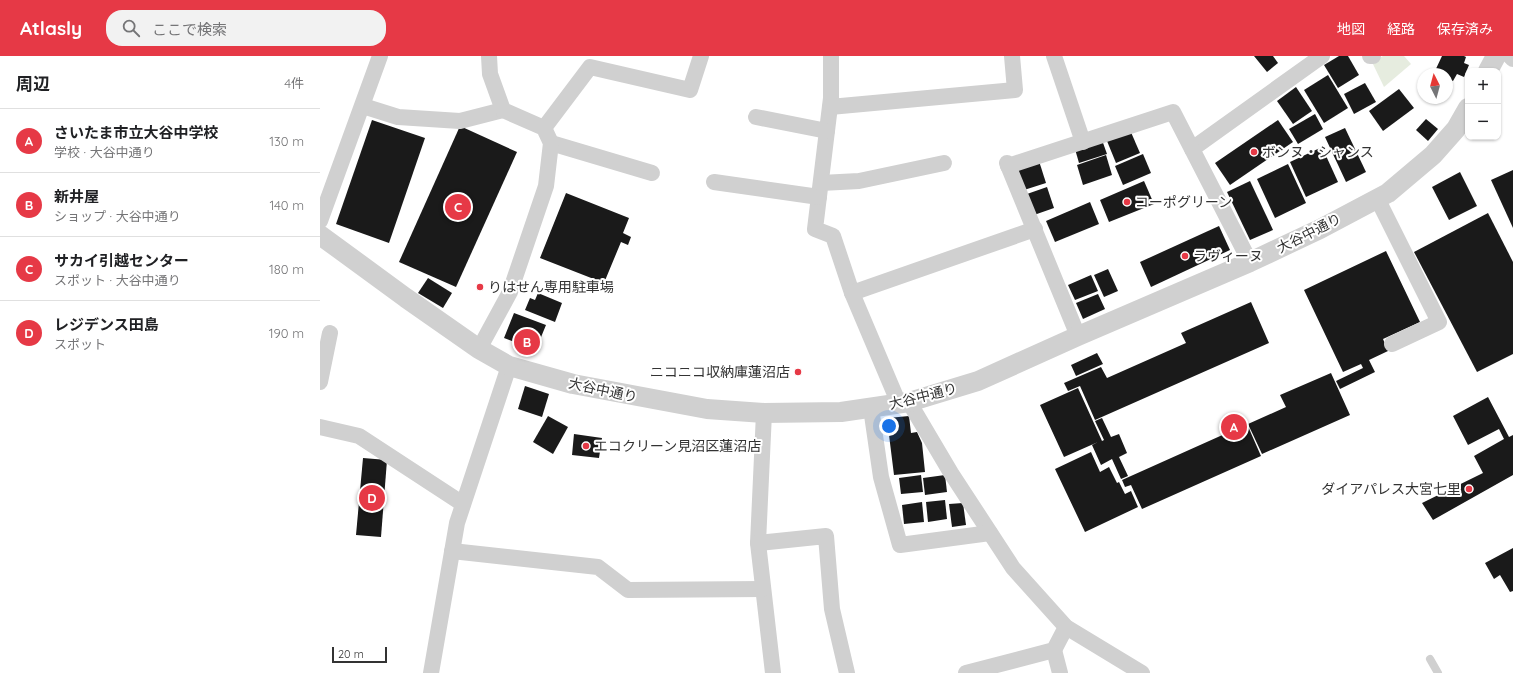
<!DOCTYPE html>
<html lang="ja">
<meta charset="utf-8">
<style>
:root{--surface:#fff;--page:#f2f2f2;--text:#202124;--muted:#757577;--line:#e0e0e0;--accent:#e63946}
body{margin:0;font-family:Quicksand,"Noto Sans JP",sans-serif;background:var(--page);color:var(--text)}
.controls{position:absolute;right:12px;top:12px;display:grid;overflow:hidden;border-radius:8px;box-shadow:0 1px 3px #0004}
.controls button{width:36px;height:36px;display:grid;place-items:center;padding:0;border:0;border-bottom:1px solid var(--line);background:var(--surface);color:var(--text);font:20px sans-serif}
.compass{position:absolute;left:1097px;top:12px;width:36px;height:36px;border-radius:50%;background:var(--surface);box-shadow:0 1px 3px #0004;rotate:354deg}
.scale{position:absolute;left:12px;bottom:10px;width:55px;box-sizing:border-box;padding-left:4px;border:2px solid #333;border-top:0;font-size:11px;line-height:14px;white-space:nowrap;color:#333;-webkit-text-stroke:3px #fff;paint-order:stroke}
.you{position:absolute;left:569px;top:370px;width:14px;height:14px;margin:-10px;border:3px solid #fff;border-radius:50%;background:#1a73e8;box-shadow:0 0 0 6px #1a73e833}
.badge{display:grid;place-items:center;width:26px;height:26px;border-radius:50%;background:var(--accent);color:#fff;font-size:13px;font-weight:700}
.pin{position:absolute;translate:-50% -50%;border:2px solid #fff;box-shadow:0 1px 4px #0006}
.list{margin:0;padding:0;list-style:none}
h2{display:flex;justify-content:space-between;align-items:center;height:52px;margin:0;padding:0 16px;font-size:17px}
h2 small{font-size:13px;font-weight:400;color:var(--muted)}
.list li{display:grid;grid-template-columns:26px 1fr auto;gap:12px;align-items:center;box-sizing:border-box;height:64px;padding:0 16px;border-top:1px solid var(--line)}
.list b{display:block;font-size:15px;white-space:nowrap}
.list p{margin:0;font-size:13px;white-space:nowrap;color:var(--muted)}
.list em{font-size:13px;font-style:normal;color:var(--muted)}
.icon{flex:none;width:22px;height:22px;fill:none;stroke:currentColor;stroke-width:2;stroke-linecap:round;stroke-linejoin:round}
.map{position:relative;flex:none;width:1193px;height:617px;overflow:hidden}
header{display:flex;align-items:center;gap:24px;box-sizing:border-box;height:56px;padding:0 20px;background:var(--accent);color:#fff}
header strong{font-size:19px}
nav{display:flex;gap:22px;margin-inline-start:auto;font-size:14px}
.search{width:280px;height:36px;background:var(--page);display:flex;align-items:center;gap:10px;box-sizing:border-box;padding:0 14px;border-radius:16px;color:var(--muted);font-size:15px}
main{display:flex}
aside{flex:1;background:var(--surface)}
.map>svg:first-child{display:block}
.green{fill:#e6ecdf}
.building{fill:#1a1a1a}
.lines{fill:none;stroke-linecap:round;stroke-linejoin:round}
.service{stroke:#d0d0d0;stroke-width:8}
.minor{stroke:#d0d0d0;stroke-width:16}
.tertiary{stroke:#d0d0d0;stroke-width:20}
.poi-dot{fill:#e63946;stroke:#fff;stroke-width:1.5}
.labels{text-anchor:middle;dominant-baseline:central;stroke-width:4;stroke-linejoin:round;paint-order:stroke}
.poi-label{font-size:14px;fill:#333;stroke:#fff;text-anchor:start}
.street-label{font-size:14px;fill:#333;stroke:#fff}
</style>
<header>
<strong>Atlasly</strong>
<div class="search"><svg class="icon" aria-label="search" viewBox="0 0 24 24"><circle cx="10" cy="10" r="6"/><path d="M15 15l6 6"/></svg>ここで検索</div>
<nav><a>地図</a><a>経路</a><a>保存済み</a></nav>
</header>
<main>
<aside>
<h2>周辺<small>4件</small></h2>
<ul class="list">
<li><span class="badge">A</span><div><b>さいたま市立大谷中学校</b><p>学校 · 大谷中通り</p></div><em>130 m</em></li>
<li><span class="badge">B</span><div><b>新井屋</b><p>ショップ · 大谷中通り</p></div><em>140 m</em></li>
<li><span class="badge">C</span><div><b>サカイ引越センター</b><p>スポット · 大谷中通り</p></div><em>180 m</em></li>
<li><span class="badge">D</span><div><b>レジデンス田島</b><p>スポット</p></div><em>190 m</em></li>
</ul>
</aside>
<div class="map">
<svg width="1193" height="617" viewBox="0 0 1193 617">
<rect width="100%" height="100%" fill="#fff"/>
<!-- green -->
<path class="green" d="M1063 0H1084L1091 8 1064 31 1052 6Z"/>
<!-- building -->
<g class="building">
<path d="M934 0H953L958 7 947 16Z"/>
<path d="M1019 0H1028L1039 19 1018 32 1004 9Z"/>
<path d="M1122 0H1144L1146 1 1144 7 1149 9 1144 21 1137 18 1133 25 1127 23V18L1114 17Z"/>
<path d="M1008 19 1028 52 1004 67 984 34Z"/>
<path d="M1045 27 1056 46 1034 58 1024 38Z"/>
<path d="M976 31 992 55 973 68 957 45Z"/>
<path d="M1079 33 1094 52 1063 75 1049 55Z"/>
<path d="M995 58 1003 73 978 88 969 73Z"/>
<path d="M1106 63 1118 73 1108 85 1096 74Z"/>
<path d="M52 64 105 82 69 187 16 168Z"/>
<path d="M958 64 973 86 910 129 895 107Z"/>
<path d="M140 70 197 96 136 231 79 206Z"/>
<path d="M1025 72 1046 116 1026 126 1005 81Z"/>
<path d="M810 74 820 97 796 107 787 85Z"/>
<path d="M782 84 787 98 759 107 755 93Z"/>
<path d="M1002 91 1018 126 986 141 970 106Z"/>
<path d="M823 98 831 117 803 129 795 110Z"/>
<path d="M786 99 792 119 763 129 757 109Z"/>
<path d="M719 105 726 127 704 134 697 112Z"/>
<path d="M968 108 986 147 955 162 937 123Z"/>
<path d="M1193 114V172L1171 124Z"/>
<path d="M1140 116 1157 150 1129 164 1112 131Z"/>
<path d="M824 125 834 148 789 166 780 144Z"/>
<path d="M930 125 953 174 930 184 907 136Z"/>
<path d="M727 131 734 152 714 159 707 138Z"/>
<path d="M246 137 309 162 303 177 311 181 308 189 301 186 284 227 220 202Z"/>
<path d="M770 146 779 168 735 186 726 165Z"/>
<path d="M1168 157 1193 206V298L1157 316 1094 196Z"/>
<path d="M899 170 910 194 831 231 820 206Z"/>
<path d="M1066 195 1100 266 1063 283 1068 295 1049 304 1055 316 1020 333 1016 325 1043 312 1041 308 1023 316 984 234Z"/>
<path d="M788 213 798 235 784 241 774 219Z"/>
<path d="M771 219 778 235 755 244 748 229Z"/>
<path d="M108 222 132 237 123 252 98 237Z"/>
<path d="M218 237 242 247 235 266 205 254 210 242 215 244Z"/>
<path d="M778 238 785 253 763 263 756 247Z"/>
<path d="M931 246 949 287 775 364 760 330 748 335 744 327 781 311 787 322 866 287 861 277Z"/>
<path d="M194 257 226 269 219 286 216 285 212 297 196 291 197 287 184 282Z"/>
<path d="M777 297 783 308 756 320 751 309Z"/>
<path d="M1011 317 1030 359 942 398 928 368 966 351 960 339Z"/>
<path d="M205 330 229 338 222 361 198 353Z"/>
<path d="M758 332 782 385 784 384 775 365 782 362 791 381 799 378 807 397 799 401 808 420 801 423 792 403 781 409 772 389 778 386 744 401 720 349Z"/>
<path d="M1168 341 1189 381 1193 379V419L1113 464 1102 447 1163 417 1154 400 1184 383 1179 373 1148 389 1133 360Z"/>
<path d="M228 360 248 371 233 398 213 386Z"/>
<path d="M589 360 591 377 597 376 602 387 605 416 574 419 569 379H571L568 362Z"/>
<path d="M927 368 941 400 822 453 811 429 805 431 802 424Z"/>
<path d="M254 378 282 382 279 402 252 399Z"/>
<path d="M771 396 780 416 789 411 797 427 799 426 805 438 811 435 818 451 765 476 735 413Z"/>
<path d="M43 402 67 404 61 481 36 479Z"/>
<path d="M601 419 603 436 581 438 579 422Z"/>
<path d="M625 419 627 436 605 439 603 422Z"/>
<path d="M625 444 627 463 608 466 606 446Z"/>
<path d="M602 446 604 466 584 468 582 449Z"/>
<path d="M643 447 646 469 632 471 629 448Z"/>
<path d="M1193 492V535L1190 536 1180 519 1174 523 1165 507Z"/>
</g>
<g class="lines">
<!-- service -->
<path class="service" d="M1110 603 1118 617"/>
<!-- minor -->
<g class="minor">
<path d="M511 0V42L495 173 513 180 532 237 579 348"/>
<path d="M734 0 763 86"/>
<path d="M1050 0H1053"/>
<path d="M1190 0 1193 3"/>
<path d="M43 50 78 61 140 65 183 54"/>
<path d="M510 51 695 34 692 0"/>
<path d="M436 61 507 75"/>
<path d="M224 72 270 11 370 34 381 0"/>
<path d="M231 87 332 117"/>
<path d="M872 93 1002 0"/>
<path d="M687 107 758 280"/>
<path d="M688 110 853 56 930 206"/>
<path d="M394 126 499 141"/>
<path d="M501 127 539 125 624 107"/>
<path d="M1057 142 1119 266 1072 288"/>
<path d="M0 165 60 0"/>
<path d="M532 237 715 173"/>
<path d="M159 293 190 236 226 130 231 87 224 72 183 54 170 18 169 0"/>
<path d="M0 326 10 277"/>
<path d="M589 346 631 417 693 512 746 571 822 617"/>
<path d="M551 352 561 421 580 489 670 477"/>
<path d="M444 357 438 487 453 617"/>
<path d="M0 371 39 380 143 448"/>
<path d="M438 487 506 480 512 553 527 617"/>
<path d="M132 495 278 511 308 534 443 533"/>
<path d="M734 594 740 617"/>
<path d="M111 617 137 467 189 310"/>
<path d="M646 617 734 594 746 571"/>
</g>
<!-- tertiary -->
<g class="tertiary">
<path d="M1168 15 1176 0"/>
<path d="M0 179 86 242 159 293 189 310 253 328 387 353 444 357 521 356 589 346 658 325 758 280 930 206 1000 173 1068 137 1113 99 1136 73 1148 52"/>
</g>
</g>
<!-- markers -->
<g class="poi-dot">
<circle cx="934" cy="96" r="4"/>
<circle cx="807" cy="146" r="4"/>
<circle cx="865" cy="200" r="4"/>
<circle cx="160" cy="231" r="4"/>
<circle cx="478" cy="316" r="4"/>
<circle cx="266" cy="390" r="4"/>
<circle cx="1149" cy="433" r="4"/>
</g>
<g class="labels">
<!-- poi labels -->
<g class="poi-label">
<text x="942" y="96">ボンヌ・シャンス</text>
<text x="815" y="146">コーポグリーン</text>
<text x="873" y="200">ラヴィーヌ</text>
<text x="168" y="231">りはせん専用駐車場</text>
<text x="470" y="316" text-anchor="end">ニコニコ収納庫蓮沼店</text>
<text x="274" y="390">エコクリーン見沼区蓮沼店</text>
<text x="1141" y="433" text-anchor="end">ダイアパレス大宮七里</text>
</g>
<!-- street labels -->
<g class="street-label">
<text transform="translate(989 177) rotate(-27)">大谷中通り</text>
<text transform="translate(283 334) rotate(12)">大谷中通り</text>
<text transform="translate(603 340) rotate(-14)">大谷中通り</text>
</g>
</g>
</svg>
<div class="controls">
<button>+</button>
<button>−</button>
</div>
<svg class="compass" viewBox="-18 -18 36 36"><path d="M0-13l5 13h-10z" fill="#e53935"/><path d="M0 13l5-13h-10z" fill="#757577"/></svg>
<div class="scale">20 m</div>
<div class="you"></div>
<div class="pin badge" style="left:914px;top:371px">A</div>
<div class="pin badge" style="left:207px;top:286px">B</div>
<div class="pin badge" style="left:138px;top:151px">C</div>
<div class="pin badge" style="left:52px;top:442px">D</div>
</div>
</main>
